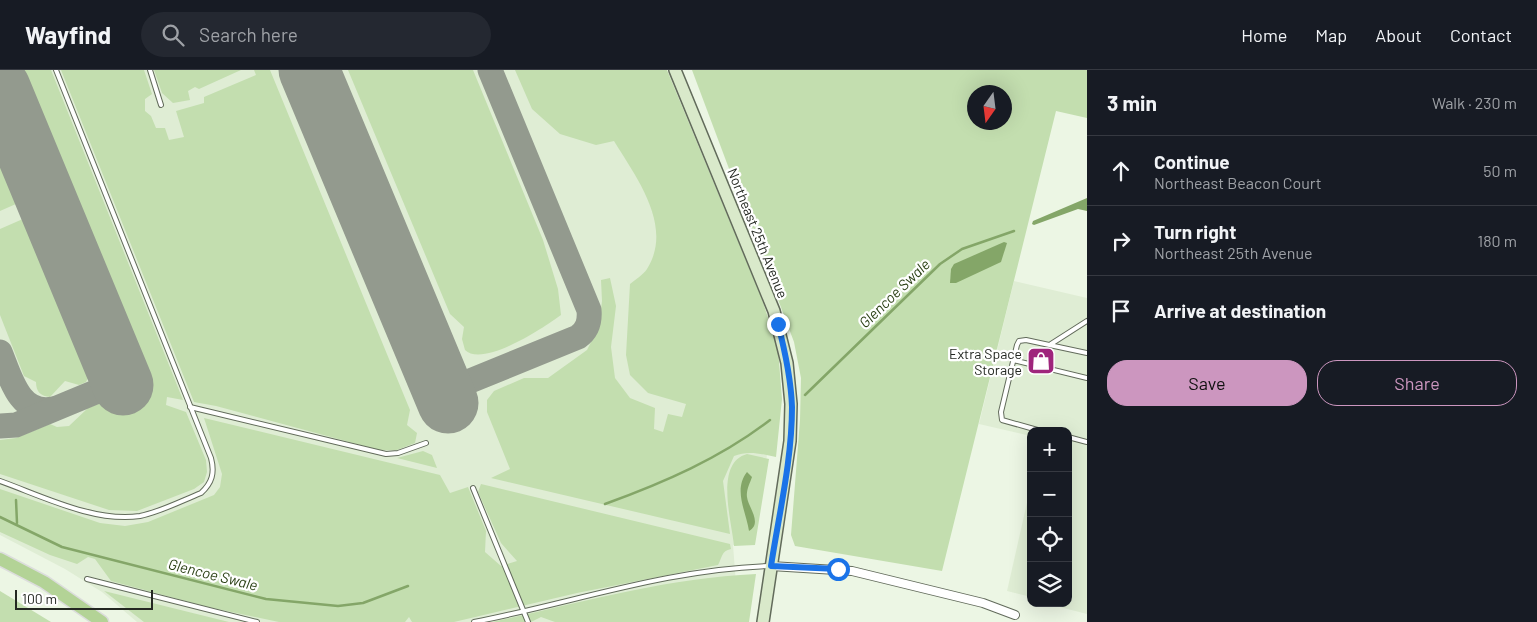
<!DOCTYPE html>
<meta charset="utf-8">
<style>
:root{--surface:#171b24;--page:#242831;--text:#f1f3f6;--muted:#9ea1a6;--line:#363941;--accent:#cc96bf}
body{margin:0;font-family:Barlow,sans-serif;background:var(--page);color:var(--text)}
.controls{position:absolute;right:15px;bottom:15px;display:grid;overflow:hidden;border-radius:10px;box-shadow:0 5px 20px #0002}
.controls button{width:45px;height:45px;display:grid;place-items:center;padding:0;border:0;border-bottom:1px solid var(--line);background:var(--surface);color:var(--text);font:25px sans-serif}
.compass{position:absolute;left:967px;top:15px;width:45px;height:45px;border-radius:50%;background:var(--surface);box-shadow:0 5px 20px #0002;rotate:194deg}
.scale{position:absolute;left:15px;bottom:12px;width:138px;box-sizing:border-box;padding-left:5px;border:2px solid #242822;border-top:0;font-size:14px;line-height:18px;white-space:nowrap;color:#242822;-webkit-text-stroke:4px #fff;paint-order:stroke}
.stop{position:absolute;width:15px;height:15px;margin:-11px;border:4px solid #1a73e8;border-radius:50%;background:#fff}
.stop.end{background:#1a73e8;border-color:#fff;box-shadow:0 1px 5px #0008}
.list{margin:0;padding:0;list-style:none}
h2{display:flex;justify-content:space-between;align-items:center;height:65px;margin:0;padding:0 20px;font-size:21px}
h2 small{font-size:16px;font-weight:400;color:var(--muted)}
.list li{display:grid;grid-template-columns:32px 1fr auto;gap:15px;align-items:center;box-sizing:border-box;height:70px;padding:0 20px;border-top:1px solid var(--line)}
.list b{display:block;font-size:19px;white-space:nowrap}
.list p{margin:0;font-size:16px;white-space:nowrap;color:var(--muted)}
.list em{font-size:16px;font-style:normal;color:var(--muted)}
.actions{display:flex;gap:10px;padding:15px 20px}
.actions a{flex:1;padding:11px 0;border:1px solid var(--accent);border-radius:20px;text-align:center;font-size:18px;color:var(--accent)}
.actions .main{background:var(--accent);color:#111}
.icon{flex:none;width:28px;height:28px;fill:none;stroke:currentColor;stroke-width:2;stroke-linecap:round;stroke-linejoin:round}
.map{position:relative;flex:none;width:1087px;height:552px;overflow:hidden}
header{display:flex;align-items:center;gap:30px;box-sizing:border-box;height:70px;padding:0 25px;background:var(--surface);border-bottom:1px solid var(--line)}
header strong{font-size:24px}
nav{display:flex;gap:28px;margin-inline-start:auto;font-size:18px}
.search{width:350px;height:45px;background:var(--page);display:flex;align-items:center;gap:12px;box-sizing:border-box;padding:0 18px;border-radius:28px;color:var(--muted);font-size:19px}
main{display:flex}
aside{flex:1;background:var(--surface)}
.map>svg:first-child{display:block}
.built{fill:#dfedd4}
.green{fill:#c3deaf;fill-rule:evenodd}
.water{fill:#84a668}
.lines{fill:none;stroke-linecap:round;stroke-linejoin:round}
.stream{stroke:#84a668;stroke-width:2.5}
.taxiway{stroke:#939a8e;stroke-width:25}
.runway{stroke:#939a8e;stroke-width:61}
.lane-casing{stroke:#626b5b;stroke-width:6}
.street-casing{stroke:#626b5b;stroke-width:10}
.secondary-casing{stroke:#626b5b;stroke-width:14}
.primary-casing{stroke:#dcdddc;stroke-width:15}
.lane{stroke:#fff;stroke-width:4}
.street{stroke:#fff;stroke-width:8}
.secondary{stroke:#d9e9ca;stroke-width:11}
.primary{stroke:#b3d396;stroke-width:12}
.route{stroke:#1a73e8;stroke-width:6}
.labels{text-anchor:middle;dominant-baseline:central;stroke-width:4.5;stroke-linejoin:round;paint-order:stroke}
.street-label{font-size:14px;fill:#242822;stroke:#fff}
.poi-label{font-size:14px;fill:#242822;stroke:#fff;text-anchor:end}
.water-label{font-size:15px;font-style:italic;fill:#2b4115;stroke:#fff}
</style>
<header>
<strong>Wayfind</strong>
<div class="search"><svg class="icon" aria-label="search" viewBox="0 0 24 24"><circle cx="10" cy="10" r="6"/><path d="M15 15l6 6"/></svg>Search here</div>
<nav><a>Home</a><a>Map</a><a>About</a><a>Contact</a></nav>
</header>
<main>
<div class="map">
<svg width="1087" height="552" viewBox="0 0 1087 552">
<rect width="100%" height="100%" fill="#ecf6e4"/>
<!-- built -->
<g class="built">
<path d="M0 0H651L767 385 754 473 733 475 739 552H137L102 522 65 499 0 465Z"/>
<path d="M1014 211 1087 228V544L1044 533H1068V361H1031V366L979 354Z"/>
<path d="M1031 415V527L1007 521Z"/>
</g>
<!-- green -->
<g class="green">
<path d="M15 0H51L183 330 167 327 166 335 186 342 206 390 207 402 204 412 194 419 137 441 109 440 0 404V370L16 368 50 354 57 357 69 356 88 338 144 316 140 302Z"/>
<path d="M61 0H144L152 24 145 29V41L151 46 156 58H165L169 70 184 67 176 41 204 33V27L256 5 254 0H270L410 340 407 355 417 363 415 373 397 380H379L216 336 194 332Z"/>
<path d="M154 0H241L199 19 195 17 188 21 190 30 173 33 162 23Z"/>
<path d="M348 0H473L543 170 558 219 561 245C545 257 483 298 465 280L462 269 464 257 450 244Z"/>
<path d="M515 0H667L762 229 778 279 782 329 776 387C762 384 748 380 734 386L723 411 730 464 491 408 510 399 487 342V330L494 321 524 308H548L587 280 599 256 602 231 601 210 610 208 616 236 611 277 615 308 630 328 655 338 654 359 663 362 668 344 682 347 686 334 648 323 630 305 626 285 630 214C635 210 643 205 647 199 674 156 636 107 614 71L596 75 560 64 532 39Z"/>
<path d="M692 0H1087V48L1056 41 942 501 795 476 791 465 800 350 801 308 794 272ZM974 22H1004V52H974Z"/>
<path d="M0 68 25 130 0 141Z"/>
<path d="M32 145 87 277 83 294 90 304 86 312 79 315 65 311 50 327C41 326 36 322 36 312L24 306 0 245V159Z"/>
<path d="M204 348 440 405 450 423 468 417 486 461 485 482 501 496 517 491 501 473 478 422 481 414 730 474 731 479C721 481 722 488 718 495L577 523 454 552H412L409 547 405 552H279L208 537 111 511 95 489 88 487 77 494 50 485 0 462V419L100 453 125 456 148 452 214 425 220 417 222 404Z"/>
<path d="M423 381 432 385 437 398 397 388Z"/>
<path d="M747 384 769 389 755 475 734 476C732 452 714 393 747 384Z"/>
<path d="M756 504 749 552H555L541 547 531 552H492C580 533 666 508 756 504Z"/>
<path d="M0 521 51 552H0Z"/>
<path d="M104 521 229 552H144Z"/>
</g>
<!-- water -->
<g class="water">
<path d="M1087 128V141L1078 139 1034 155 1032 154 1033 151Z"/>
<path d="M1004 172 1007 173 1001 192 956 213H950L951 199 954 194Z"/>
<path d="M747 402 752 407C750 413 746 420 747 427 748 437 763 453 749 461 746 441 733 420 747 402Z"/>
</g>
<g class="lines">
<!-- stream -->
<g class="stream">
<path d="M805 325 940 194 962 179 1014 161"/>
<path d="M16 430 17 453"/>
<path d="M605 434C663 413 721 388 770 350"/>
<path d="M0 447 62 477 266 529 338 536 363 533 408 516"/>
</g>
<!-- taxiway -->
<g class="taxiway">
<path d="M0 282C10 306 19 346 53 339"/>
<path d="M443 322 578 267C588 260 590 251 589 240L490 0"/>
<path d="M0 356 16 355 122 311"/>
</g>
<!-- runway -->
<g class="runway">
<path d="M309 0 448 333"/>
<path d="M0 18 123 315"/>
</g>
<defs>
<g id="lane">
<path d="M150 0 161 35"/>
<path d="M1051 274 1087 251"/>
<path d="M1013 290 1087 308"/>
<path d="M190 337 386 384 398 383 426 373"/>
<path d="M1041 361 1002 350 1001 342 1017 275 1019 271 1026 270 1087 283"/>
<path d="M1068 367 1087 372"/>
<path d="M0 411C42 426 95 453 140 446 160 442 181 431 201 423 212 413 215 403 211 388L56 0"/>
<path d="M473 418 528 552"/>
<path d="M87 509 257 552"/>
<path d="M474 552C572 533 668 499 769 496"/>
</g>
<path id="street" d="M771 496 852 501 983 533 1015 545"/>
<path id="secondary" d="M675 0 774 241 787 293 791 334 790 371 763 552"/>
<path id="primary" d="M0 489 44 512 102 552"/>
</defs>
<!-- lane casing -->
<use href="#lane" class="lane-casing"/>
<!-- street casing -->
<use href="#street" class="street-casing"/>
<!-- secondary casing -->
<use href="#secondary" class="secondary-casing"/>
<!-- primary casing -->
<use href="#primary" class="primary-casing"/>
<!-- lane -->
<use href="#lane" class="lane"/>
<!-- street -->
<use href="#street" class="street"/>
<!-- secondary -->
<use href="#secondary" class="secondary"/>
<!-- primary -->
<use href="#primary" class="primary"/>
</g>
<g class="lines">
<!-- route -->
<path class="route" d="M778 254C785 281 791 308 792 337 792 390 779 444 771 496L838 499"/>
</g>
<!-- icons -->
<defs>
<symbol id="shop-square" viewBox="-11 -11 22 22"><rect x="-9" y="-9" width="18" height="18" rx="4" fill="#9f257c" stroke="#fff"/><path d="M-5-2.5h2.3a2.7 3.5 0 0 1 5.4 0H5L5.5 6h-11ZM-1.5-2.5h3a1.5 2.3 0 0 0-3 0Z" fill="#fff"/></symbol>
</defs>
<g fill-rule="evenodd">
<use href="#shop-square" x="1025" y="275" width="32" height="32"/>
</g>
<g class="labels">
<!-- street labels -->
<g class="street-label">
<text transform="translate(758 163) rotate(68)">Northeast 25th Avenue</text>
</g>
<!-- poi labels -->
<g class="poi-label">
<text x="1022" y="283">Extra Space<tspan x="1022" dy="16">Storage</tspan></text>
</g>
<!-- water labels -->
<g class="water-label">
<text transform="translate(894 223) rotate(-44)">Glencoe Swale</text>
<text transform="translate(213 504) rotate(14)">Glencoe Swale</text>
</g>
</g>
</svg>
<div class="controls">
<button>+</button>
<button>−</button>
<button><svg class="icon" aria-label="locate" viewBox="0 0 24 24"><circle cx="12" cy="12" r="6"/><path d="M12 2v4M12 18v4M2 12h4M18 12h4"/></svg></button>
<button><svg class="icon" aria-label="layers" viewBox="0 0 24 24"><path d="M12 4l9 5-9 5-9-5zM3 14l9 5 9-5"/></svg></button>
</div>
<svg class="compass" viewBox="-18 -18 36 36"><path d="M0-13l5 13h-10z" fill="#e53935"/><path d="M0 13l5-13h-10z" fill="#9ea1a6"/></svg>
<div class="scale">100 m</div>
<div class="stop" style="left:838px;top:499px"></div>
<div class="stop end" style="left:778px;top:254px"></div>
</div>
<aside>
<h2>3 min<small>Walk · 230 m</small></h2>
<ul class="list">
<li><svg class="icon" aria-label="ahead" viewBox="0 0 24 24"><path d="M12 20V5M6 11l6-6 6 6"/></svg><div><b>Continue</b><p>Northeast Beacon Court</p></div><em>50 m</em></li>
<li><svg class="icon" aria-label="right" viewBox="0 0 24 24"><path d="M7 20v-9h11M14 6l5 5-5 5"/></svg><div><b>Turn right</b><p>Northeast 25th Avenue</p></div><em>180 m</em></li>
<li><svg class="icon" aria-label="arrive" viewBox="0 0 24 24"><path d="M6 21V4h12l-3 4 3 4H6"/></svg><div><b>Arrive at destination</b></div></li>
</ul>
<div class="actions"><a class="main">Save</a><a>Share</a></div>
</aside>
</main>
